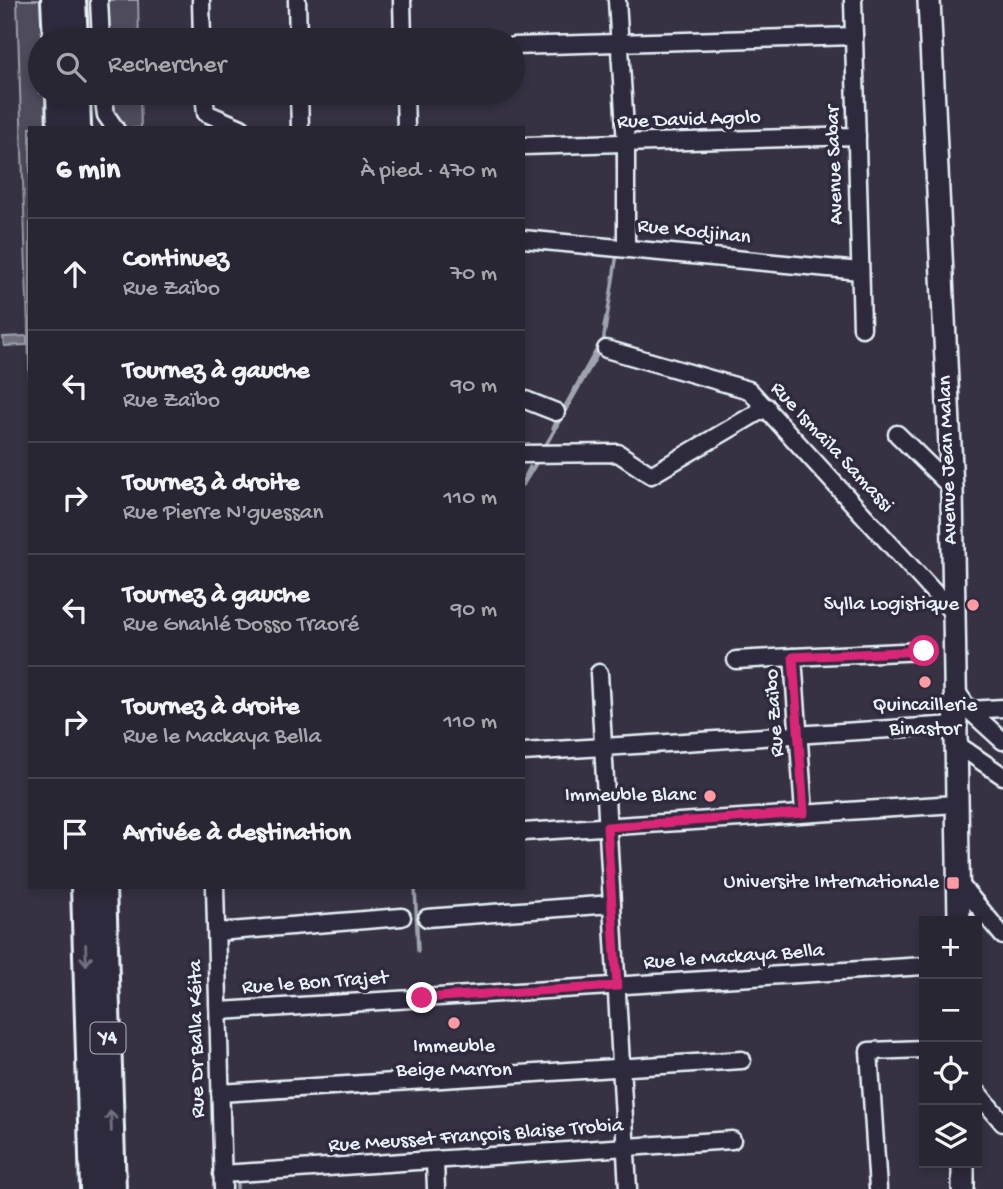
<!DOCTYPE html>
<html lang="fr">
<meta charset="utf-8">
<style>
:root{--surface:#282633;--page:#302e3b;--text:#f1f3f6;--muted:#a5a5ac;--line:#44434e}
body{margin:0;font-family:"Gochi Hand",sans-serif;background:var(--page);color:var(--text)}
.controls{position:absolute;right:21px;bottom:21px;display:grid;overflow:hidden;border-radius:0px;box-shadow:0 4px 10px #0003}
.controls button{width:63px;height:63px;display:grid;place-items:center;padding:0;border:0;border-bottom:2px solid var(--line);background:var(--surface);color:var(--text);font:35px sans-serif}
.stop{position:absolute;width:21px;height:21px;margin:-16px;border:5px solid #db2777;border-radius:50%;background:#fff}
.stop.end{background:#db2777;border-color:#fff;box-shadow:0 2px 7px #0008}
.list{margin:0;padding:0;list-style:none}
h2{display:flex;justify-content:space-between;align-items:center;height:91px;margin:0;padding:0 28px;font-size:30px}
h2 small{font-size:23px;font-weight:400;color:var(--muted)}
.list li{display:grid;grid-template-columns:46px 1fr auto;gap:21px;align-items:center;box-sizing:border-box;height:112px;padding:0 28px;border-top:2px solid var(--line)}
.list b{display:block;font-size:26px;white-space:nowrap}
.list p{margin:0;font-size:23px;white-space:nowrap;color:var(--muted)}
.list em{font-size:23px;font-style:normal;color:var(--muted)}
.icon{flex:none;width:38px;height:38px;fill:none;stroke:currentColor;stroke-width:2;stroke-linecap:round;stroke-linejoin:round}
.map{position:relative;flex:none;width:1003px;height:1189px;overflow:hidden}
.search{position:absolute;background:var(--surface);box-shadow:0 4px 10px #0003;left:28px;top:28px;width:497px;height:77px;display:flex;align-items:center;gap:18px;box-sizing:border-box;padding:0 24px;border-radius:38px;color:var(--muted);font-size:26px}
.panel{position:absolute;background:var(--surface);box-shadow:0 4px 10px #0003;left:28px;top:126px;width:497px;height:763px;border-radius:0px}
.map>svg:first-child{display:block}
.green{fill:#4d4b5c;stroke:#9a9eaa;stroke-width:2}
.water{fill:#70717f;stroke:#a0a4af;stroke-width:2}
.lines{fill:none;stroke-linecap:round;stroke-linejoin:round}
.stream{stroke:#a0a4af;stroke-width:3.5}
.minor-casing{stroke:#e8f1f8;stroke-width:21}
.major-casing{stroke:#e8f1f8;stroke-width:26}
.highway-casing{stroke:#e8f1f8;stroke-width:30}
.minor{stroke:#2f2a3d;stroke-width:16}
.major{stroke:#2f2a3d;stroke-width:21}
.highway{stroke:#2f2a3d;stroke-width:24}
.oneway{stroke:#70707e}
.route{stroke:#db2777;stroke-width:9}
.poi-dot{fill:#ff9aa2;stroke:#2f2a3d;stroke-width:2.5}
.labels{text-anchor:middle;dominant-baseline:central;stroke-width:7;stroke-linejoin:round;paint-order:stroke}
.shield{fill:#2f2a3d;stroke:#b0b5c0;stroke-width:2}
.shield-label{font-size:19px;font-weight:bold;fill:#e8f1f8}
.street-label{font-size:21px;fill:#e8f1f8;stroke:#2f2a3d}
.poi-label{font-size:21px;fill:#e8f1f8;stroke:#2f2a3d;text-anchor:end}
</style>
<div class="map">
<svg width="1003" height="1189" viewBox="0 0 1003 1189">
<rect width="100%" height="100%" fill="#363244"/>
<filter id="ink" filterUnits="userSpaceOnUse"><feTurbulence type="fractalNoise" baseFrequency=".0143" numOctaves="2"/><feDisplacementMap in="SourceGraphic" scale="14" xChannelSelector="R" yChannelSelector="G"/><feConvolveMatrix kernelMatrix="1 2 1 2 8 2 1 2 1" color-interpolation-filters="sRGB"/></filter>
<g filter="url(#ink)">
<!-- green -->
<g class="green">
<path d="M17 0H44L46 40H40V93H48L49 128H30V391Z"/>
<path d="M107 0H138L139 40H108Z"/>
<path d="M110 93H140L141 128H127C115 117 111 109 110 93Z"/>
</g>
<!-- water -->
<path class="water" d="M27 336V345L4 346 3 337Z"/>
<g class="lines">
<!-- stream -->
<g class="stream">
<path d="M617 149 618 180"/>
<path d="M604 327 606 317"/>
<path d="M603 343 617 254"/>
<path d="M553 428 598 347"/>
<path d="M543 450 600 350"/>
<path d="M523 481 530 467"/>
<path d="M523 485 538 460"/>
<path d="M415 887 418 951"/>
<path d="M237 1179V1189"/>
</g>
<defs>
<g id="minor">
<path d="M99 0 101 40"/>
<path d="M201 0 202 40"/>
<path d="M297 0 298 40"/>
<path d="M402 0 403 40"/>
<path d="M617 0 626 145V247"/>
<path d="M853 0 862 328"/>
<path d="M513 46 854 36"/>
<path d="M103 93 106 115 115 128"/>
<path d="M204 93 206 113 241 128"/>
<path d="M299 93 300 128"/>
<path d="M405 93 406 128"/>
<path d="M523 146 857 136"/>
<path d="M523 239 860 271"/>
<path d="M606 349 749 390 953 613"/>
<path d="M523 399 556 412"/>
<path d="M897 434 952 488"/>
<path d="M523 454 618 453 651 475 767 407"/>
<path d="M736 660 793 657"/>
<path d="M599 673 628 1189"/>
<path d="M955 689 969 710 1003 741"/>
<path d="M969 710 1003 708"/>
<path d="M955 743 1003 776"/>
<path d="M523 752 955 725"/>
<path d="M804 813 793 657 924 651"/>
<path d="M523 832 956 804"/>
<path d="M958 882 1003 936"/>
<path d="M215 887 223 1189"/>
<path d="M427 918 612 904"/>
<path d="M217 932 402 917"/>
<path d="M422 998 924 966"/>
<path d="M220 1011 412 999"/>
<path d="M977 1092 1003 1123"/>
<path d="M220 1093 742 1060"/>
<path d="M435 1161 436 1189"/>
<path d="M222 1174 732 1140"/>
<path d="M878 1189 869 1051 924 1049"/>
</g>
<g id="major">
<path d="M929 0 952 488 959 921"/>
<path d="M963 1163V1189"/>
</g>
<g id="highway">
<path d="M54 0 56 40"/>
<path d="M73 0 75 40"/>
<path d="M59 93 60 128"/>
<path d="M77 93 78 128"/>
<path d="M84 887 93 1189"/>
<path d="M103 887 113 1189"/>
</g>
</defs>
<!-- minor casing -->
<use href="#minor" class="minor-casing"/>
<!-- major casing -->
<use href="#major" class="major-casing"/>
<!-- highway casing -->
<use href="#highway" class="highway-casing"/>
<!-- minor -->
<use href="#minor" class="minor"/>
<!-- major -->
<use href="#major" class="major"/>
<!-- highway -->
<use href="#highway" class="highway"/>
</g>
<!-- one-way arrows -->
<defs><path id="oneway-shaft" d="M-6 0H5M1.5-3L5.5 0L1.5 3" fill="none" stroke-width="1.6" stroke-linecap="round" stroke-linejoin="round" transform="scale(1.75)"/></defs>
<g class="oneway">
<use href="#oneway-shaft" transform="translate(86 955) rotate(88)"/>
<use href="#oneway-shaft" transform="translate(111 1121) rotate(-92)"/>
</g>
</g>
<g class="lines" filter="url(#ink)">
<!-- route -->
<path class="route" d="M422 998 617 986 607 827 804 813 793 657 924 651"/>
</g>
<!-- markers -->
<g class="poi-dot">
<circle cx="973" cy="605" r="7"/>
<circle cx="925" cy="682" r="7"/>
<circle cx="710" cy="796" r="7"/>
<rect x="946" y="876" width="14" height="14" rx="3.5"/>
<circle cx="454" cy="1023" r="7"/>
</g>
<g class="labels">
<!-- shield labels -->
<rect class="shield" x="90.5" y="1022.5" width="35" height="31" rx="5"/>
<g class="shield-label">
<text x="108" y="1038">Y4</text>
</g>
<!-- street labels -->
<g class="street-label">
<text transform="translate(689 121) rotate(-2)">Rue David Agolo</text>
<text transform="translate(836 165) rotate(-92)">Avenue Sabar</text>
<text transform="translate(694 233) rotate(6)">Rue Kodjinan</text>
<text transform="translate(831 448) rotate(47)">Rue Ismaïla Samassi</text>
<text transform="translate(949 460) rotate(-92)">Avenue Jean Malan</text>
<text transform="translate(776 713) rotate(-94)">Rue Zaïbo</text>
<text transform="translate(734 958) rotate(-4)">Rue le Mackaya Bella</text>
<text transform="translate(315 984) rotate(-4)">Rue le Bon Trajet</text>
<text transform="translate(198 1039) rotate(-91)">Rue Dr Balla Kéita</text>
<text transform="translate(476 1137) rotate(-4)">Rue Meusset François Blaise Trobia</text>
</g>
<!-- poi labels -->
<g class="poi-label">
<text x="959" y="605">Sylla Logistique</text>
<text x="925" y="706" text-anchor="middle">Quincaillerie<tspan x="925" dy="24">Binastor</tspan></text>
<text x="696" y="796">Immeuble Blanc</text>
<text x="939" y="883">Universite Internationale</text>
<text x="454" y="1047" text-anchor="middle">Immeuble<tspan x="454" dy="24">Beige Marron</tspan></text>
</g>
</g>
</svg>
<div class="controls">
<button>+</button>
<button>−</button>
<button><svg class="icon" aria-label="locate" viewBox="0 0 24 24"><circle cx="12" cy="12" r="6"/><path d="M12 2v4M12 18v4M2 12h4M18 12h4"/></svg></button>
<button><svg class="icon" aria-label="layers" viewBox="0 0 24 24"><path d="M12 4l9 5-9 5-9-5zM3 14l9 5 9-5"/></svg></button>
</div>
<div class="stop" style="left:924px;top:651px"></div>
<div class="stop end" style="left:422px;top:998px"></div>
<div class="search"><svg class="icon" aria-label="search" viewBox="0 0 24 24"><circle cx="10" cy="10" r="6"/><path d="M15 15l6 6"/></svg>Rechercher</div>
<section class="panel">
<h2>6 min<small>À pied · 470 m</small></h2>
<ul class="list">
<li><svg class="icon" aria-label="ahead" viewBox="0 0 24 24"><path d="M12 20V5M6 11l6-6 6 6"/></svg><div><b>Continuez</b><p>Rue Zaïbo</p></div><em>70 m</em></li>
<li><svg class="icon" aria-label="left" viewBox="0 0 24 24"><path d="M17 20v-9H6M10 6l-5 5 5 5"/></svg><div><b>Tournez à gauche</b><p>Rue Zaïbo</p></div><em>90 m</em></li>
<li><svg class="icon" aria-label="right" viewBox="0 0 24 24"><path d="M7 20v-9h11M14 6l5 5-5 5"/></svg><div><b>Tournez à droite</b><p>Rue Pierre N'guessan</p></div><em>110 m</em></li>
<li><svg class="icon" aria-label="left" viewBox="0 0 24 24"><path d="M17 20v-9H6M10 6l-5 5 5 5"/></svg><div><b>Tournez à gauche</b><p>Rue Gnahlé Dosso Traoré</p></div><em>90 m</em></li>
<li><svg class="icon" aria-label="right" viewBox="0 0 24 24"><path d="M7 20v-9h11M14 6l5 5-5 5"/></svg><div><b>Tournez à droite</b><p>Rue le Mackaya Bella</p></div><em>110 m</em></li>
<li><svg class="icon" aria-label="arrive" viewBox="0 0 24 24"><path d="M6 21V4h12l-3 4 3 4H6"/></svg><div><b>Arrivée à destination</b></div></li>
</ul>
</section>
</div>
